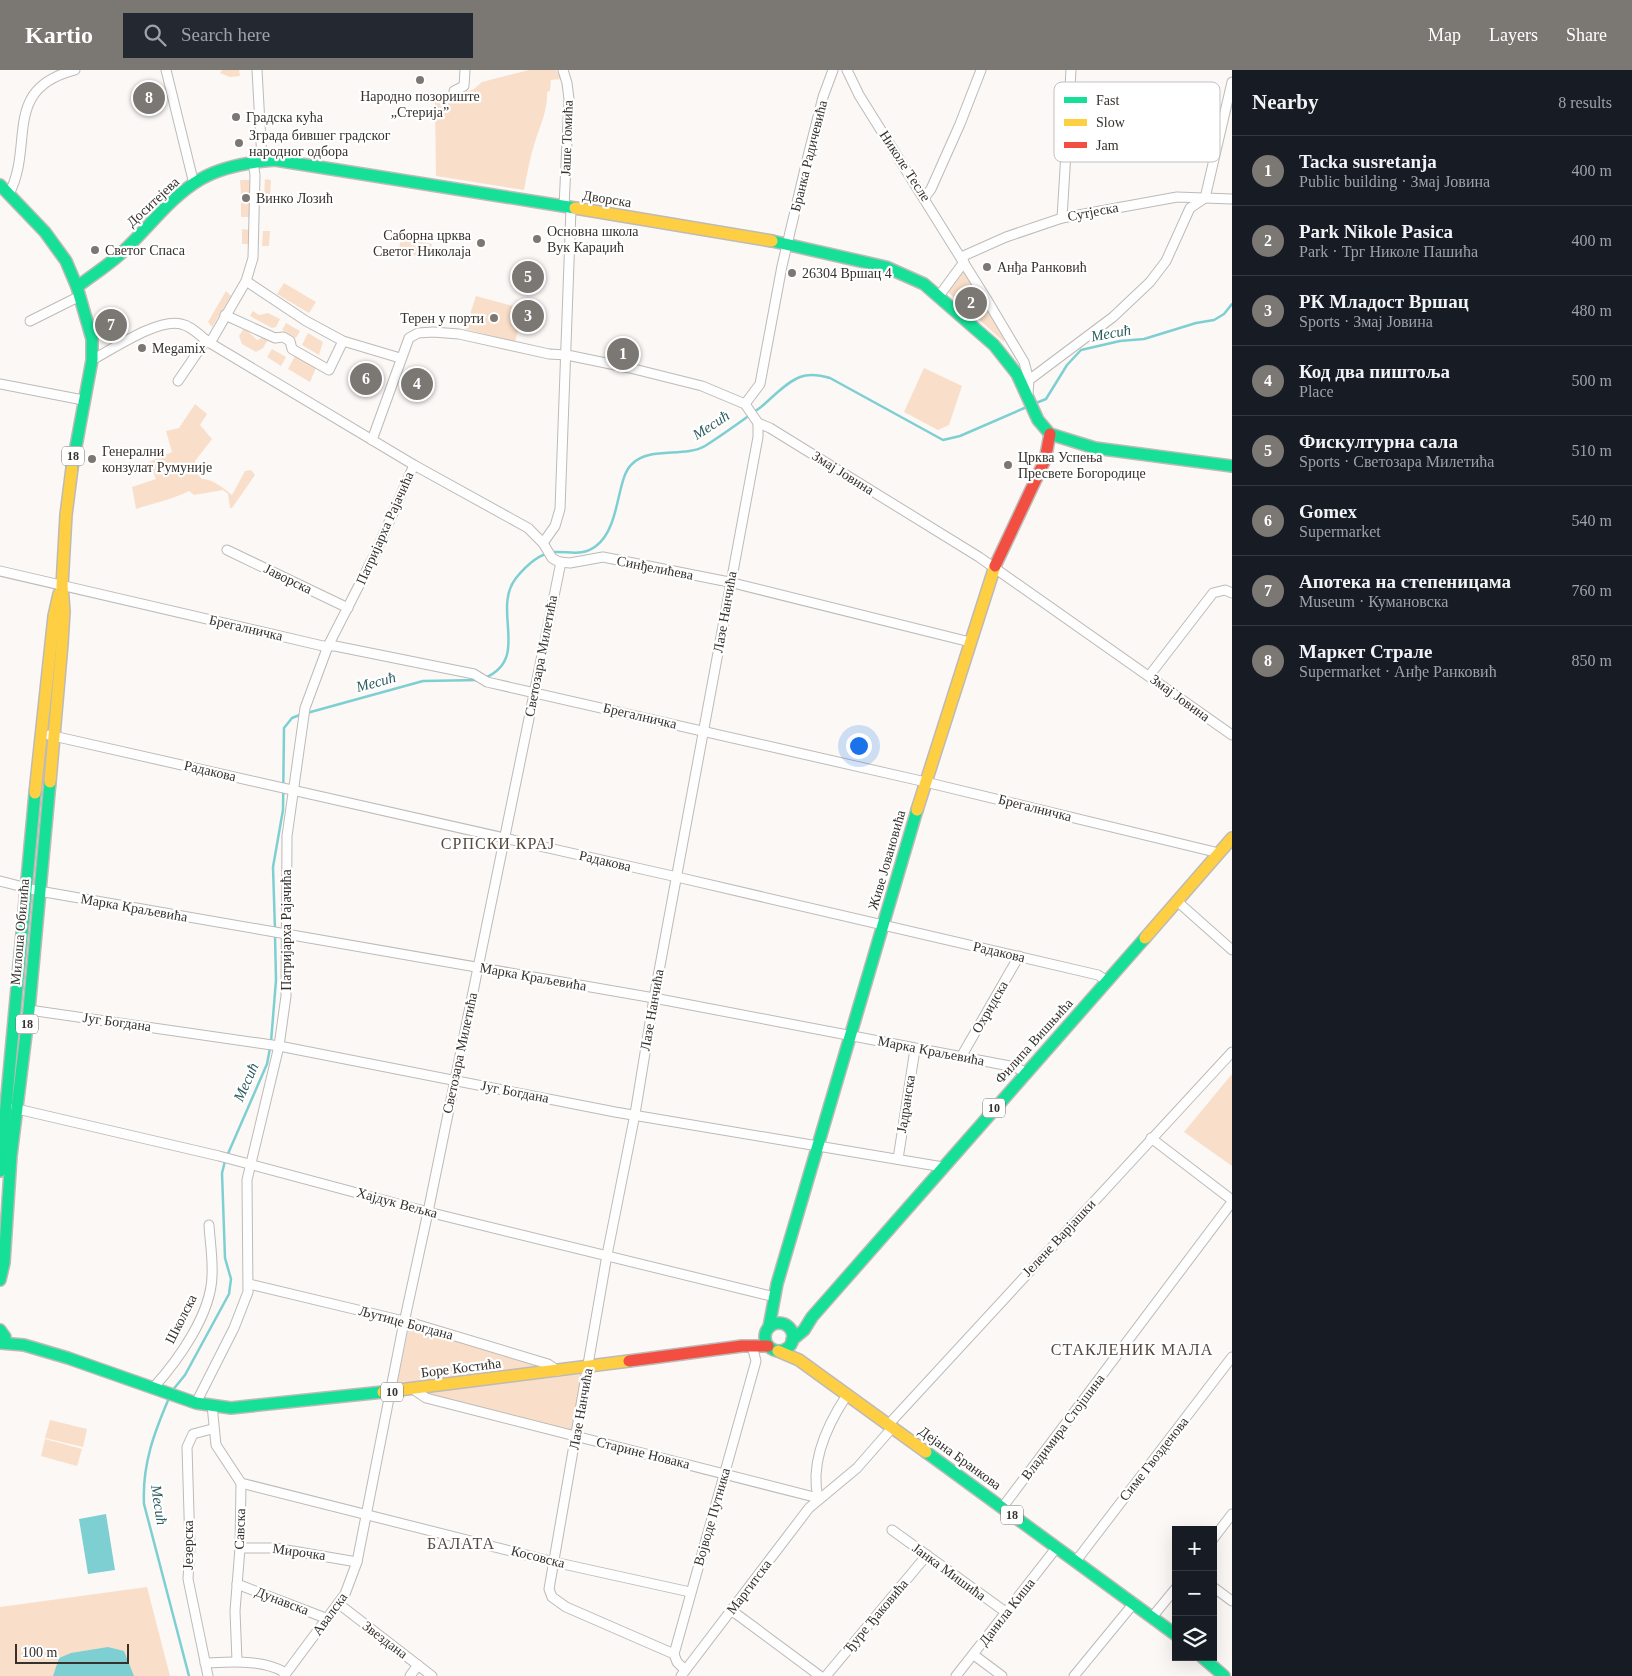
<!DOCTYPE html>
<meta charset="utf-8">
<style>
:root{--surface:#171b24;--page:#242831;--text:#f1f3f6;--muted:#9ea1a6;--line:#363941;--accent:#7b7773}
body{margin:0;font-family:"Times New Roman",serif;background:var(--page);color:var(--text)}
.controls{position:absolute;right:15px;bottom:15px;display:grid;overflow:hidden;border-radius:0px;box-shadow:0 5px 20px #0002}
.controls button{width:45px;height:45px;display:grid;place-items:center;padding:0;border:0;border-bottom:1px solid var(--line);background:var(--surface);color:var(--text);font:25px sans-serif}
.scale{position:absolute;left:15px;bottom:12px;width:114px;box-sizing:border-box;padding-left:5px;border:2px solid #36312c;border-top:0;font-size:14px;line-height:18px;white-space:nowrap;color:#36312c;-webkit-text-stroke:4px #fff;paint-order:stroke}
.you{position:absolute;left:858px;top:675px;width:18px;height:18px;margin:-12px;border:4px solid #fff;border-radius:50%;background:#1a73e8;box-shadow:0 0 0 8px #1a73e833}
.badge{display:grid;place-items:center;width:32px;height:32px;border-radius:50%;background:var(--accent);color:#fff;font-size:16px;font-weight:700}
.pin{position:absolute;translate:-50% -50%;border:2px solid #fff;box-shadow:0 1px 5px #0006}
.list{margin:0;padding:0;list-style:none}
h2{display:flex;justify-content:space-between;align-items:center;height:65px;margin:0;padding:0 20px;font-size:21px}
h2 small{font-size:16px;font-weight:400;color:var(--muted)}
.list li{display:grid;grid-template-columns:32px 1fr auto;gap:15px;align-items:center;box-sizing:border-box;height:70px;padding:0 20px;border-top:1px solid var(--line)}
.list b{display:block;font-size:19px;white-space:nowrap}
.list p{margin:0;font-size:16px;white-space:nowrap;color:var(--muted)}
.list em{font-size:16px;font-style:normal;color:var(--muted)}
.icon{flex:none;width:28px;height:28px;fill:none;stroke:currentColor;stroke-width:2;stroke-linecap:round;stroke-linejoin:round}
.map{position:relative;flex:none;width:1232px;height:1606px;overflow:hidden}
header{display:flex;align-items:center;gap:30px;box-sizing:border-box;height:70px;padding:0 25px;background:var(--accent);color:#fff}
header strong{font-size:24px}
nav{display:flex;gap:28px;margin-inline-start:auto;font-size:18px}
.search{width:350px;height:45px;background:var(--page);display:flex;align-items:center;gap:12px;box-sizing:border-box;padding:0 18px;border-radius:0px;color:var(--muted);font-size:19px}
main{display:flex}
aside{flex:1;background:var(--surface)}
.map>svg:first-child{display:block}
.green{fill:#f9dfca}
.water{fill:#7ecfd2}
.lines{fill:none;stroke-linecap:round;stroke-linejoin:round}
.stream{stroke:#7ecfd2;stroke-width:2.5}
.street-casing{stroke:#bdbab7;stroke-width:11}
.fast-casing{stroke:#bdbab7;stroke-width:14}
.slow-casing{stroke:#bdbab7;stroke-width:14}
.jam-casing{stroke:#bdbab7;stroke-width:14}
.street{stroke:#fefefe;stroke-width:9}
.fast{stroke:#16e098;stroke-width:11}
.slow{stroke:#ffcf43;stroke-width:11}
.jam{stroke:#f24e42;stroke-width:11}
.poi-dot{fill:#7b7773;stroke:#fff;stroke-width:2}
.labels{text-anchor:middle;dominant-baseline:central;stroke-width:4.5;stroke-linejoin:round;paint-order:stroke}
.shield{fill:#fff;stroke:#726f6b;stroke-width:1}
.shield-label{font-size:12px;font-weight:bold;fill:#36312c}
.poi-label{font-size:14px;fill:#36312c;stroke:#fff;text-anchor:start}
.street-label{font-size:14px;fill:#36312c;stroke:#fff}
.water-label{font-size:15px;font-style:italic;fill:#2c5d5f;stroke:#fff}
.quarter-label{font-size:16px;letter-spacing:1px;fill:#564a40;stroke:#fff}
.key{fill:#fff;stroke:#c3c1c0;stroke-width:1}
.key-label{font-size:14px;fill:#36312c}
</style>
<header>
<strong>Kartio</strong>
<div class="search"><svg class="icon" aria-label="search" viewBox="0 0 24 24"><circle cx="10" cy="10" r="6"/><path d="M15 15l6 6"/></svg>Search here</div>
<nav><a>Map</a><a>Layers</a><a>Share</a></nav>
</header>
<main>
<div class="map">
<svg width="1232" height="1606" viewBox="0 0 1232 1606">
<rect width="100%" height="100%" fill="#fbf8f6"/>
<!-- green -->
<g class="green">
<path d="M222 0H239L240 6 230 7 220 3Z"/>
<path d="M529 0H556L562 9 551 10 550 21 547 22C548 40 540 56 535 72 530 87 527 104 524 120L436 106 435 32 474 19 482 12Z"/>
<path d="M265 109 271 110 270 126H264Z"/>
<path d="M240 110H250V124H241Z"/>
<rect x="241" y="133" width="9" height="14"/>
<path d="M242 159 251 160V174H242Z"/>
<path d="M263 161H270L269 176H262Z"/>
<path d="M401 168 432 174 429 188 398 183Z"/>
<path d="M963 201 966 203 1004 269V272L949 223 948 220Z"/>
<path d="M284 213 316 232 309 243 277 224Z"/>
<path d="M226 221 231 226 212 257 208 252Z"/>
<path d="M476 226 524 239 515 272 465 259Z"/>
<path d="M253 241 259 245 268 243 280 249 276 257 272 258 250 246Z"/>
<path d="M286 253 300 261 296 268 282 260Z"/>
<path d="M244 258 257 270 265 267 269 268 263 278 256 282 242 274 239 266Z"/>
<path d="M308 263 323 272 319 285 302 275Z"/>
<path d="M272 279 286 287 281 296 267 287Z"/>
<path d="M295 286 316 298 310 312 288 299Z"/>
<path d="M924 298 962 316 949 355 938 360 904 342Z"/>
<path d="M195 334 207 344 200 355 212 369 195 391V401L202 409C213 409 223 418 232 425L245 401 251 400 255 405 232 438H230L228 424 223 420 194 425 189 421C174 429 154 433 136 439L132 417 156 409 149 392 172 382 166 361 179 358Z"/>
<path d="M1232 1004V1096L1184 1062Z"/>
<path d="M412 1258 544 1296 545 1297 397 1314 408 1261Z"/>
<path d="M584 1304 572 1361 427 1326 426 1322Z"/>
<path d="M50 1350 87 1359 83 1377 45 1368Z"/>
<path d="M45 1369 82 1379 77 1396 41 1386Z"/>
<path d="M147 1517 170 1606H0V1537Z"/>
</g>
<!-- water -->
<g class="water">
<path d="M106 1444 115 1500 88 1504 79 1449Z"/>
<path d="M108 1577 124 1581 134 1606H53L59 1588 71 1583Z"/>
</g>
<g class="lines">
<!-- stream -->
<g class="stream">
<path d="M1036 333 1046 329 1067 295 1081 280 1120 271 1144 269 1196 253 1214 250 1224 244 1232 234"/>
<path d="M485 608C531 588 491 540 516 508 525 497 538 484 553 482 569 481 582 487 596 476 621 457 616 408 632 394 650 376 684 388 705 376 724 364 743 350 761 337 773 327 785 313 800 307 810 303 820 305 830 308L943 370 960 366 1029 336"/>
<path d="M307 643 423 611 480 610"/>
<path d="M275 860 273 797 283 740 284 658 292 648 302 644"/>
<path d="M271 972 276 910 275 865"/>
<path d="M227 1086 267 994 270 978"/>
<path d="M172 1321 185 1305 229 1224 231 1209 225 1188 222 1103 225 1091"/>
<path d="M169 1328C154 1363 142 1395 144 1434L189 1606"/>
</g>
<defs>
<g id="street">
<path d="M166 0 194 114"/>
<path d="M257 0 262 90"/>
<path d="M563 0 567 13 569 29 564 137"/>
<path d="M847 0 859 25 987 230 1024 292 1029 310"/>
<path d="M454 21 464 16 465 0"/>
<path d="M9 124C35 74 1 19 75 0"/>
<path d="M925 127 931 119 960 54 981 0"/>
<path d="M1062 148 1071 0"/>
<path d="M961 187 1006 167 1062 148 1177 127 1232 129"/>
<path d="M246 211 306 251 343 271 400 288"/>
<path d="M939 226 964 192"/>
<path d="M225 245 275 268 283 267 290 271 292 279 329 300 343 271"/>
<path d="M30 251 80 226"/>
<path d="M210 273 246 211 253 188 255 105 253 92"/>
<path d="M92 290C113 279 158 248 181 254 192 256 201 267 210 273L414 395 528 458 543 473 552 488 559 492 570 493 603 487 729 512 970 572"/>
<path d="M178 311 206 270"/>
<path d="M0 314 83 330"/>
<path d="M1028 324 1029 310 1113 247 1150 212 1166 191 1190 138 1205 128 1232 12"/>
<path d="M745 334 760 314 782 196 808 86 823 27 833 0"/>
<path d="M372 370 409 268 418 263 433 262 459 264 549 284 567 285 630 298 702 316 745 334 758 353 770 358 979 487 1232 665"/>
<path d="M543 473 555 456 560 439 571 138"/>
<path d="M227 480 348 538"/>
<path d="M0 501 323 576H335L474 604 487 612 917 710 1219 783"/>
<path d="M1149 606 1213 523 1225 520 1232 523"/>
<path d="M49 665 677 807 1098 905 1107 911"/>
<path d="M0 811 39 821 654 928 1015 997 1025 1002"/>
<path d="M1178 832 1232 880"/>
<path d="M29 940 279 976 615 1042 943 1097"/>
<path d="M961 987 1019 886"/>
<path d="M13 1038 219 1086 428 1142 775 1227"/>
<path d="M1151 1068 1232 1130"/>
<path d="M898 1089 915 979"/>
<path d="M249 1214 412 1253 548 1294 558 1301"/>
<path d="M154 1317C179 1289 211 1244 212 1206 213 1189 210 1172 209 1155"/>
<path d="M413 1319 426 1328 818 1428"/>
<path d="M196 1333 234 1258 248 1222 247 1110 279 976 286 926 287 766 305 638 328 576 375 484 414 395"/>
<path d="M212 1335 216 1375 241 1413 240 1478 235 1541 237 1591"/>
<path d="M888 1355 1232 982"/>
<path d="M241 1413 554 1492 690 1522"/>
<path d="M818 1428C810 1393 827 1355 847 1325"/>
<path d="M1002 1438 1232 1132"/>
<path d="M892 1460 1007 1543"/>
<path d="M1213 1469 1232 1444"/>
<path d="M240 1478H275L357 1492"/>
<path d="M1076 1491 1232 1287"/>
<path d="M237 1514 328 1549"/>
<path d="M1213 1517 1232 1531"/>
<path d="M339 1534 432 1606"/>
<path d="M731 1540 820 1606"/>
<path d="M1153 1546 1176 1518"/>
<path d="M674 1584 566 1537 552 1527 549 1519 607 1185 635 1044 654 928 758 367V353"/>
<path d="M974 1585 1002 1606"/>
<path d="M205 1593C231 1592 263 1589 286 1603"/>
<path d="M685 1600 677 1592 674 1584 756 1291 752 1276"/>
<path d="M208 1606 188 1509 190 1477 187 1377 193 1364 212 1359"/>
<path d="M284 1606 345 1524 357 1492 402 1262 428 1142 561 492"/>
<path d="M410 1606 418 1595"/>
<path d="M681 1606 809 1438 857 1398 892 1358"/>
<path d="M826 1606 927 1485"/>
<path d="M956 1606 1057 1477"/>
<path d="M1074 1606 1134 1533"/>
</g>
<g id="fast">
<path d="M0 115 45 162 66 191 77 217 92 269V290L72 398"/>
<path d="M772 171 886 197 924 214 994 275 1017 304 1038 350 1050 364 1095 378 1232 396"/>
<path d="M77 217C90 207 104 198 117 187 146 162 168 128 201 109 223 96 250 92 275 90L575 138"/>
<path d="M0 1101 35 723"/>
<path d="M0 1210 4 1193 11 1086 29 940 50 712"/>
<circle cx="779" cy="1267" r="14"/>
<path d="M769 1257 777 1214 917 740"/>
<path d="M0 1260 5 1267"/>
<path d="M792 1270 804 1260 812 1247 1145 868"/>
<path d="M0 1273 24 1275 68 1288 196 1333 231 1338 383 1322"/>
<path d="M926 1382 1176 1565"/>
<path d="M1202 1587 1224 1606"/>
</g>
<g id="slow">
<path d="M575 138 772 171"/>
<path d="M50 712 62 574 64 541 62 516 66 445 72 398"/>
<path d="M35 723 54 546 59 524"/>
<path d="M917 740 995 496"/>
<path d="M1145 868 1232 768"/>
<path d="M778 1281 799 1290 926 1382"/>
<path d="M383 1322 629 1291"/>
</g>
<g id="jam">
<path d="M995 496 1045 390 1050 364"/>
<path d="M629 1291 742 1276H768"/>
</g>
</defs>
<!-- street casing -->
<use href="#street" class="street-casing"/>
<!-- fast casing -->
<use href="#fast" class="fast-casing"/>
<!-- slow casing -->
<use href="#slow" class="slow-casing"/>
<!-- jam casing -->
<use href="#jam" class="jam-casing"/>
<!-- street -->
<use href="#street" class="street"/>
<!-- fast -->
<use href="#fast" class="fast"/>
<!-- slow -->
<use href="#slow" class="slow"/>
<!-- jam -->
<use href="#jam" class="jam"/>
</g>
<!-- markers -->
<g class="poi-dot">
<circle cx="420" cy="10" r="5"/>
<circle cx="236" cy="47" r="5"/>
<circle cx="239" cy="73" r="5"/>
<circle cx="246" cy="128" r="5"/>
<circle cx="537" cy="169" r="5"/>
<circle cx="481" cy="173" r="5"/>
<circle cx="95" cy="180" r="5"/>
<circle cx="987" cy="197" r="5"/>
<circle cx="792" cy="203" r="5"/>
<circle cx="494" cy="248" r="5"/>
<circle cx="142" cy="278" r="5"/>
<circle cx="92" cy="389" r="5"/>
<circle cx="1008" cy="395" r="5"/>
</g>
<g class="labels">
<!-- shield labels -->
<g class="shield">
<rect x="62" y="376.5" width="22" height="19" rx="4"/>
<rect x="16" y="944.5" width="22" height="19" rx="4"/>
<rect x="983" y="1028.5" width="22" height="19" rx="4"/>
<rect x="381" y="1312.5" width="22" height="19" rx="4"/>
<rect x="1001" y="1435.5" width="22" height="19" rx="4"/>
</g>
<g class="shield-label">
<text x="73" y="386">18</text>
<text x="27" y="954">18</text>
<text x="994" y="1038">10</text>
<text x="392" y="1322">10</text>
<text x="1012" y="1445">18</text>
</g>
<!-- poi labels -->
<g class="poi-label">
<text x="420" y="26" text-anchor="middle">Народно позориште<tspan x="420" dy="16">„Стерија”</tspan></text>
<text x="246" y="47">Градска кућа</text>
<text x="249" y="65">Зграда бившег градског<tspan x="249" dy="16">народног одбора</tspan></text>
<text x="256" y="128">Винко Лозић</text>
<text x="547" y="161">Основна школа<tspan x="547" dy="16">Вук Караџић</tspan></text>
<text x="471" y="165" text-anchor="end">Саборна црква<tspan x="471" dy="16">Светог Николаја</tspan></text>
<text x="105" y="180">Светог Спаса</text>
<text x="997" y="197">Анђа Ранковић</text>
<text x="802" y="203">26304 Вршац 4</text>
<text x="484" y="248" text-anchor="end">Терен у порти</text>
<text x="152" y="278">Megamix</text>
<text x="102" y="381">Генерални<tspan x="102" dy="16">конзулат Румуније</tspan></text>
<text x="1018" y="387">Црква Успења<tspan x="1018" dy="16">Пресвете Богородице</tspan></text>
</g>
<!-- street labels -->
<g class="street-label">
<text transform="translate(567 68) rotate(-88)">Јаше Томића</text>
<text transform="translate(809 86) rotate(-76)">Бранка Радичевића</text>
<text transform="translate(905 96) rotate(57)">Николе Тесле</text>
<text transform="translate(607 129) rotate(9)">Дворска</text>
<text transform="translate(153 132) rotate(-43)">Доситејева</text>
<text transform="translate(1093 142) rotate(-11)">Сутјеска</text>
<text transform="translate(843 403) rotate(32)">Змај Јовина</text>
<text transform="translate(385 458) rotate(-66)">Патријарха Рајачића</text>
<text transform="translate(655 498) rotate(11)">Синђелићева</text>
<text transform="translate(288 509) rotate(26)">Јаворска</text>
<text transform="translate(725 542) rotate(-80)">Лазе Нанчића</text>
<text transform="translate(246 558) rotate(13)">Брегалничка</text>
<text transform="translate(541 586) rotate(-79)">Светозара Милетића</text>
<text transform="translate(1180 628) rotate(36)">Змај Јовина</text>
<text transform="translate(640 646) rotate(13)">Брегалничка</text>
<text transform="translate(210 701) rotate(13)">Радакова</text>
<text transform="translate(1035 738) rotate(14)">Брегалничка</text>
<text transform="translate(887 790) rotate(-74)">Живе Јовановића</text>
<text transform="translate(605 791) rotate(13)">Радакова</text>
<text transform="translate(134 838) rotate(10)">Марка Краљевића</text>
<text transform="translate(286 860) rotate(-90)">Патријарха Рајачића</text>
<text transform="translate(20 862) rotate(-85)">Милоша Обилића</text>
<text transform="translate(999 882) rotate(13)">Радакова</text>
<text transform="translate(533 907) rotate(10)">Марка Краљевића</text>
<text transform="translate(990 937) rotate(-60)">Охридска</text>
<text transform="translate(652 940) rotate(-80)">Лазе Нанчића</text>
<text transform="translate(117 952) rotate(8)">Југ Богдана</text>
<text transform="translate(1034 971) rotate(-48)">Филипа Вишњића</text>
<text transform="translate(931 981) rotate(11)">Марка Краљевића</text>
<text transform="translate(460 983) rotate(-78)">Светозара Милетића</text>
<text transform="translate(515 1022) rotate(11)">Југ Богдана</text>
<text transform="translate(906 1034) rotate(-81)">Јадранска</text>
<text transform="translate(397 1133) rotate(15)">Хајдук Вељка</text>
<text transform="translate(1059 1168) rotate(-47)">Јелене Варјашки</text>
<text transform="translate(181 1249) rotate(-63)">Школска</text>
<text transform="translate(406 1253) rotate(15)">Љутице Богдана</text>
<text transform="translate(461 1298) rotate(-7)">Боре Костића</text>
<text transform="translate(581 1339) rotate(-80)">Лазе Нанчића</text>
<text transform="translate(1063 1357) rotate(-53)">Владимира Стојшина</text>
<text transform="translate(643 1383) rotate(14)">Старине Новака</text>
<text transform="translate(960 1388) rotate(36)">Дејана Бранкова</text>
<text transform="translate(1154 1389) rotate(-52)">Симе Гвозденова</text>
<text transform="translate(712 1447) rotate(-74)">Војводе Путника</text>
<text transform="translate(240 1459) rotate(-88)">Савска</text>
<text transform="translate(188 1475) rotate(-90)">Језерска</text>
<text transform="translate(299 1482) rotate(8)">Мирочка</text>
<text transform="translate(538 1487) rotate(14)">Косовска</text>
<text transform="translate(949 1502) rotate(36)">Јанка Мишића</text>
<text transform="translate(749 1517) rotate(-53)">Маргитска</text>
<text transform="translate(282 1531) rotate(21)">Дунавска</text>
<text transform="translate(1007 1542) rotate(-52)">Данила Киша</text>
<text transform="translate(330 1544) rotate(-54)">Авалска</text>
<text transform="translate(876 1546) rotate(-50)">Ђуре Ђаковића</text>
<text transform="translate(385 1570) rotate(37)">Звездана</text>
</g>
<!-- water labels -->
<g class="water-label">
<text transform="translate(1111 263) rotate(-10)">Месић</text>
<text transform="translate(711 355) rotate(-33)">Месић</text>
<text transform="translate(376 612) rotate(-15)">Месић</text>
<text transform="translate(246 1012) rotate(-66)">Месић</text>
<text transform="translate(159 1435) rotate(81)">Месић</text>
</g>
<!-- quarter labels -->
<g class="quarter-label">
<text x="498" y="773">СРПСКИ КРАЈ</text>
<text x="1132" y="1279">СТАКЛЕНИК МАЛА</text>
<text x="461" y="1473">БАЛАТА</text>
</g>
</g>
<!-- legend -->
<rect x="1054" y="12" width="166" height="80" rx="8" class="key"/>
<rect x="1064" y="27" width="23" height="6" fill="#16e098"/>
<rect x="1064" y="49" width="23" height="7" fill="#ffcf43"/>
<rect x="1064" y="72" width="23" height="6" fill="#f24e42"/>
<g class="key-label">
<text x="1096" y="35">Fast</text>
<text x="1096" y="57">Slow</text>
<text x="1096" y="80">Jam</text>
</g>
</svg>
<div class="controls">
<button>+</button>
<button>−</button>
<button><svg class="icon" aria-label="layers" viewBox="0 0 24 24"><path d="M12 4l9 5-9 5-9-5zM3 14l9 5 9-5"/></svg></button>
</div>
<div class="scale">100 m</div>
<div class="you"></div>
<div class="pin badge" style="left:623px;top:284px">1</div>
<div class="pin badge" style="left:971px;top:233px">2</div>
<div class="pin badge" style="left:528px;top:246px">3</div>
<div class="pin badge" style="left:417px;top:314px">4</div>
<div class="pin badge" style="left:528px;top:207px">5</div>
<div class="pin badge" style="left:366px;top:309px">6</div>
<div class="pin badge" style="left:111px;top:255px">7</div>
<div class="pin badge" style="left:149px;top:28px">8</div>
</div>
<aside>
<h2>Nearby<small>8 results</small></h2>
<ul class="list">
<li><span class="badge">1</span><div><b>Tacka susretanja</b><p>Public building · Змај Јовина</p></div><em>400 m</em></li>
<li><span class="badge">2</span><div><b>Park Nikole Pasica</b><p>Park · Трг Николе Пашића</p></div><em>400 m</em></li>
<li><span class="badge">3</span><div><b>РК Младост Вршац</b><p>Sports · Змај Јовина</p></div><em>480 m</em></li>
<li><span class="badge">4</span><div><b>Код два пиштоља</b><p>Place</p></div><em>500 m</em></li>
<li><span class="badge">5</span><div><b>Фискултурна сала</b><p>Sports · Светозара Милетића</p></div><em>510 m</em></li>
<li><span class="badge">6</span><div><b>Gomex</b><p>Supermarket</p></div><em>540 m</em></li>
<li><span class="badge">7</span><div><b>Апотека на степеницама</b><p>Museum · Кумановска</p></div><em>760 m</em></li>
<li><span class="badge">8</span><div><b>Маркет Страле</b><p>Supermarket · Анђе Ранковић</p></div><em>850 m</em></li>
</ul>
</aside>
</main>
